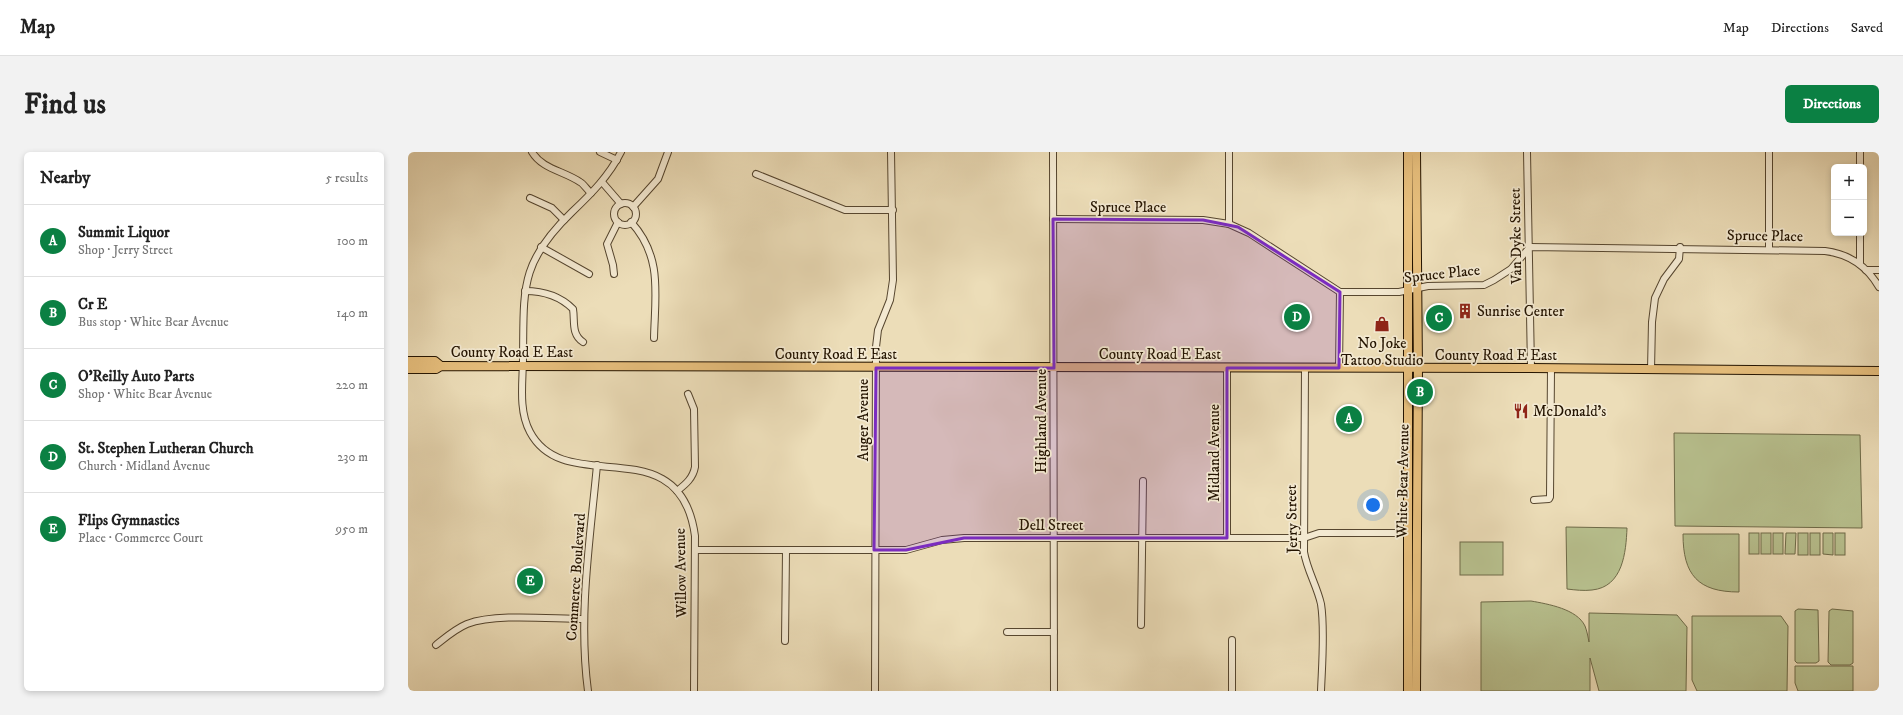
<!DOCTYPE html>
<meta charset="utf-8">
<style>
:root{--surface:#fff;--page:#f2f2f2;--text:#222;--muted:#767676;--line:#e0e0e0;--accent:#0b8043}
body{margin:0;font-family:"IM FELL DW Pica",serif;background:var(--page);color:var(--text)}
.controls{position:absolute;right:12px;top:12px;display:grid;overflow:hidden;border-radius:6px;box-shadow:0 2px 6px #0003}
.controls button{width:36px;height:36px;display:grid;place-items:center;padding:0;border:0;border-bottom:1px solid var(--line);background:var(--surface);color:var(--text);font:20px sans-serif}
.you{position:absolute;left:965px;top:353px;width:14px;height:14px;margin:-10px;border:3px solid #fff;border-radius:50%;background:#1a73e8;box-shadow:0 0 0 6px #1a73e833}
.badge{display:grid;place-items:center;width:26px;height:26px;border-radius:50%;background:var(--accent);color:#fff;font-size:13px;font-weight:700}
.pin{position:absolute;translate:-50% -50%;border:2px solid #fff;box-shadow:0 1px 4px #0006}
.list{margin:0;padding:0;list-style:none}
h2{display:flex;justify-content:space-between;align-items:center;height:52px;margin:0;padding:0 16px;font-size:17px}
h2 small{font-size:13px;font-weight:400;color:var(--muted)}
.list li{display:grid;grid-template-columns:26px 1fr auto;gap:12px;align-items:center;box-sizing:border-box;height:72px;padding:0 16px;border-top:1px solid var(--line)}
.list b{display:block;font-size:15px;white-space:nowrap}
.list p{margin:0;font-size:13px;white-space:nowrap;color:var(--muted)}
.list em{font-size:13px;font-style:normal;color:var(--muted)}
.map{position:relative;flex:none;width:1471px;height:539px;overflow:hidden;border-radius:6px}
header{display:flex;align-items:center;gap:24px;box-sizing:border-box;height:56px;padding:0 20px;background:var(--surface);border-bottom:1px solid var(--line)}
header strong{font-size:19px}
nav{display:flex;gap:22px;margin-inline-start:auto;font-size:14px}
.intro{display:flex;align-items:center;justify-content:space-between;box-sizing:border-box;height:96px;padding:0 24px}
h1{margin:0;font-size:28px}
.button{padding:10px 18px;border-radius:6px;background:var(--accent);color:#fff;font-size:14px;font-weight:700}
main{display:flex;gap:24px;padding:0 24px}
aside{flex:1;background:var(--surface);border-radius:6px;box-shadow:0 2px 6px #0003}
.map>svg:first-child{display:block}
.garden{fill:#b8c18f;stroke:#6e6a48}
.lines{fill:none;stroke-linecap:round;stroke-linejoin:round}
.minor-casing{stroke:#56462f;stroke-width:8}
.major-casing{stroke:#241401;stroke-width:10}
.minor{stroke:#f3e9d1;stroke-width:6}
.major{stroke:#e6be7c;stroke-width:8}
.marked{fill:#7b2cbf;fill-opacity:0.2;stroke:#7b2cbf;stroke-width:3;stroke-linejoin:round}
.labels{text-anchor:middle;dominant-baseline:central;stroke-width:3.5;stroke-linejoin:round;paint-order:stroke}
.street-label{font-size:15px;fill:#241401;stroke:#f3e9d1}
.poi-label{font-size:15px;fill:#241401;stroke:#f3e9d1;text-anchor:start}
</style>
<header>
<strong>Map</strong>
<nav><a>Map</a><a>Directions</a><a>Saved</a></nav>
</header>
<div class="intro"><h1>Find us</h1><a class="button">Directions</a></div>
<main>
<aside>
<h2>Nearby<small>5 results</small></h2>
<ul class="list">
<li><span class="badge">A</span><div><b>Summit Liquor</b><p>Shop · Jerry Street</p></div><em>100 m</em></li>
<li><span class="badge">B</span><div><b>Cr E</b><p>Bus stop · White Bear Avenue</p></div><em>140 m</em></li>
<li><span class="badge">C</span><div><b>O'Reilly Auto Parts</b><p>Shop · White Bear Avenue</p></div><em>220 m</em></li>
<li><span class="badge">D</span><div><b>St. Stephen Lutheran Church</b><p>Church · Midland Avenue</p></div><em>230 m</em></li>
<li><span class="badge">E</span><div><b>Flips Gymnastics</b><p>Place · Commerce Court</p></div><em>950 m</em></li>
</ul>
</aside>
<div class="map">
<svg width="1471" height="539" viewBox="0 0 1471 539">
<rect width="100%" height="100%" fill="#ecddb8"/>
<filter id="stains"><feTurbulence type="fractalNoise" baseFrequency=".005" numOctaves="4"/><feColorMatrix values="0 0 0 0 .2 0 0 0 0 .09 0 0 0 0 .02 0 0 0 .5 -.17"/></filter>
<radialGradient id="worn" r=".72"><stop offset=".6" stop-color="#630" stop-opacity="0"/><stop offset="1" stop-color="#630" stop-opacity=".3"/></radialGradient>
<!-- garden -->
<g class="garden">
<path d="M1266 281 1452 283 1454 376 1267 374Z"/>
<path d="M1158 375 1219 376C1218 400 1215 435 1184 438 1176 439 1167 438 1159 437Z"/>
<rect x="1341" y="381" width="10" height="21"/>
<rect x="1353" y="381" width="10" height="21"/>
<rect x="1365" y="381" width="10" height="21"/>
<path d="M1378 381H1388L1387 402H1377Z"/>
<rect x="1390" y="381" width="10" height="22"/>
<rect x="1402" y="381" width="10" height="22"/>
<path d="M1415 381H1425V403L1415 402Z"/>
<rect x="1427" y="381" width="10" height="22"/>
<path d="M1275 382H1331V440C1290 440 1275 423 1275 382Z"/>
<rect x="1052" y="390" width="43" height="33"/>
<path d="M1123 449C1140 452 1169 457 1177 474 1179 479 1180 485 1181 490V461L1269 463 1279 475 1278 539H1191L1182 506V539H1073V450Z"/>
<path d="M1390 457 1410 458 1411 509 1408 511H1389L1387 509V459Z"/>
<path d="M1424 457 1445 459V511L1442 513H1423L1420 510 1421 459Z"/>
<path d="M1284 464H1373L1380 474 1379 539H1289L1284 528Z"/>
<path d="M1387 514H1445V539H1390L1387 531Z"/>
</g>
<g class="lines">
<defs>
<g id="minor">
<path d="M124 0C134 17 156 19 172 30 176 32 179 38 183 41"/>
<path d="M192 0 209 8"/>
<path d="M213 0C201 24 183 42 164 60 111 111 116 137 115 206 115 229 110 258 122 280 158 348 272 273 287 384L286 539"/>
<path d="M645 0 646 539"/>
<path d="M821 0V72"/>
<path d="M1119 0 1123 216"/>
<path d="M1361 0V97"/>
<path d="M1452 0V15"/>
<path d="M348 22 437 58H485"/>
<path d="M194 30 213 52"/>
<path d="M122 46 144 56 156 68"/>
<circle cx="217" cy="62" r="11"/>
<path d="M225 55 250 27 260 0"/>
<path d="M645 67 795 68 821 72 841 81 932 140H991L1020 134 1076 133 1086 128 1103 117 1122 95 1417 99C1441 102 1459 114 1471 135"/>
<path d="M223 70C255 105 247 143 246 186"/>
<path d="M1452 81V112"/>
<path d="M133 95 181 122"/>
<path d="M1458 118H1471"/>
<path d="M206 122 205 113 199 92 210 70"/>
<path d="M117 139C135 139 152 144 165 157 167 169 163 182 175 190"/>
<path d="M897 216 896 400C899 418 909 434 913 452 917 477 914 513 913 539"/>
<path d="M931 216 932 140"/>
<path d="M1243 218 1244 170 1247 146 1256 127 1271 107 1272 95"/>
<path d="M269 339C278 332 285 326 287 315L286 257 280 242"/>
<path d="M1126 348 1141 347 1142 345 1143 217"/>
<path d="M819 386V216"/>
<path d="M287 398H498L534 388 556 386H896L911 381H1000"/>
<path d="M733 473 735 329"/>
<path d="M599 480H646"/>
<path d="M377 489 378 399"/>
<path d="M28 493C38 485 47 477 59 472 88 461 143 467 175 467"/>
<path d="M180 539C170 464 182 388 189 313"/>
<path d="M467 539 468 195 470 178 482 148 485 128 483 0"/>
<path d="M824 539V488"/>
</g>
<g id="major">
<path d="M0 209H27L33 214"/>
<path d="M0 217H28L33 214 1123 216 1471 219"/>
<path d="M1000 539V0"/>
<path d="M1008 539 1010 216 1008 0"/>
</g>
</defs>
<!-- minor casing -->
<use href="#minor" class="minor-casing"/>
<!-- major casing -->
<use href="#major" class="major-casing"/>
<!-- minor -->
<use href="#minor" class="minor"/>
<!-- major -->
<use href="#major" class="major"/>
</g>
<!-- marked area -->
<path class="marked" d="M645 67 795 68 830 75 932 140 931 216H819V386H556L498 398H466L468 216H646Z"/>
<!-- icons -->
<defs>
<symbol id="building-bare" viewBox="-9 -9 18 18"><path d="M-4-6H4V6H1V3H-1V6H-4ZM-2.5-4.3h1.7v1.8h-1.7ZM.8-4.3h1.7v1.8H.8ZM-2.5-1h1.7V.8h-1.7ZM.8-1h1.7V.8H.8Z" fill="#8f2418" stroke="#f3e9d1" stroke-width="2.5" paint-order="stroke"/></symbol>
<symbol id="shop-bare" viewBox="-9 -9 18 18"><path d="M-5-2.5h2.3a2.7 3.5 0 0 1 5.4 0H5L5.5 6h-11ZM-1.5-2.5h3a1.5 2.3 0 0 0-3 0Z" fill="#8f2418" stroke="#f3e9d1" stroke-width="2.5" paint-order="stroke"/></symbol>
<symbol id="restaurant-bare" viewBox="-9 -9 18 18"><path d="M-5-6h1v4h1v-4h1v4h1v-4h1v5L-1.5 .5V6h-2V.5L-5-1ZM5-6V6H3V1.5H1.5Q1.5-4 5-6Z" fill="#8f2418" stroke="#f3e9d1" stroke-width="2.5" paint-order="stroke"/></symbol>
</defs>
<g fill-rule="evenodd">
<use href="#building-bare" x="1046" y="148" width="22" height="22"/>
<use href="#shop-bare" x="963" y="161" width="22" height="22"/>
<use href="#restaurant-bare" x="1102" y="248" width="22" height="22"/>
</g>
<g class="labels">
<!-- street labels -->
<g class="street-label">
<text x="720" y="55">Spruce Place</text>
<text transform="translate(1108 84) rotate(-91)">Van Dyke Street</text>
<text transform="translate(1357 84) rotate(1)">Spruce Place</text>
<text transform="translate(1034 122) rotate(-6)">Spruce Place</text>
<text x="104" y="200">County Road E East</text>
<text x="428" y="202">County Road E East</text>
<text x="752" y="202">County Road E East</text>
<text x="1088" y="203">County Road E East</text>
<text transform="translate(455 268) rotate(-90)">Auger Avenue</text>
<text transform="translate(633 269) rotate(-90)">Highland Avenue</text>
<text transform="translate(806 301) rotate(-90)">Midland Avenue</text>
<text transform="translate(995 329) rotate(-89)">White Bear Avenue</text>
<text transform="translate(884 367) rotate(-91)">Jerry Street</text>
<text x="643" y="373">Dell Street</text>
<text transform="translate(273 421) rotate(-91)">Willow Avenue</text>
<text transform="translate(168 425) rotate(-86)">Commerce Boulevard</text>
</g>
<!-- poi labels -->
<g class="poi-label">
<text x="1069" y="159">Sunrise Center</text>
<text x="974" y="191" text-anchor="middle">No Joke<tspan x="974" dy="17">Tattoo Studio</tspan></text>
<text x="1125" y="259">McDonald's</text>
</g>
</g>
<rect width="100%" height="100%" filter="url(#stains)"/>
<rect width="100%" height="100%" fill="url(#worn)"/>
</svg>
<div class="controls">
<button>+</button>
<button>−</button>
</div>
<div class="you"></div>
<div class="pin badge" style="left:941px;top:267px">A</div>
<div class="pin badge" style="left:1012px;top:240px">B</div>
<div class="pin badge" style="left:1031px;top:166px">C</div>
<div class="pin badge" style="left:889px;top:165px">D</div>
<div class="pin badge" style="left:122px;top:429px">E</div>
</div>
</main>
